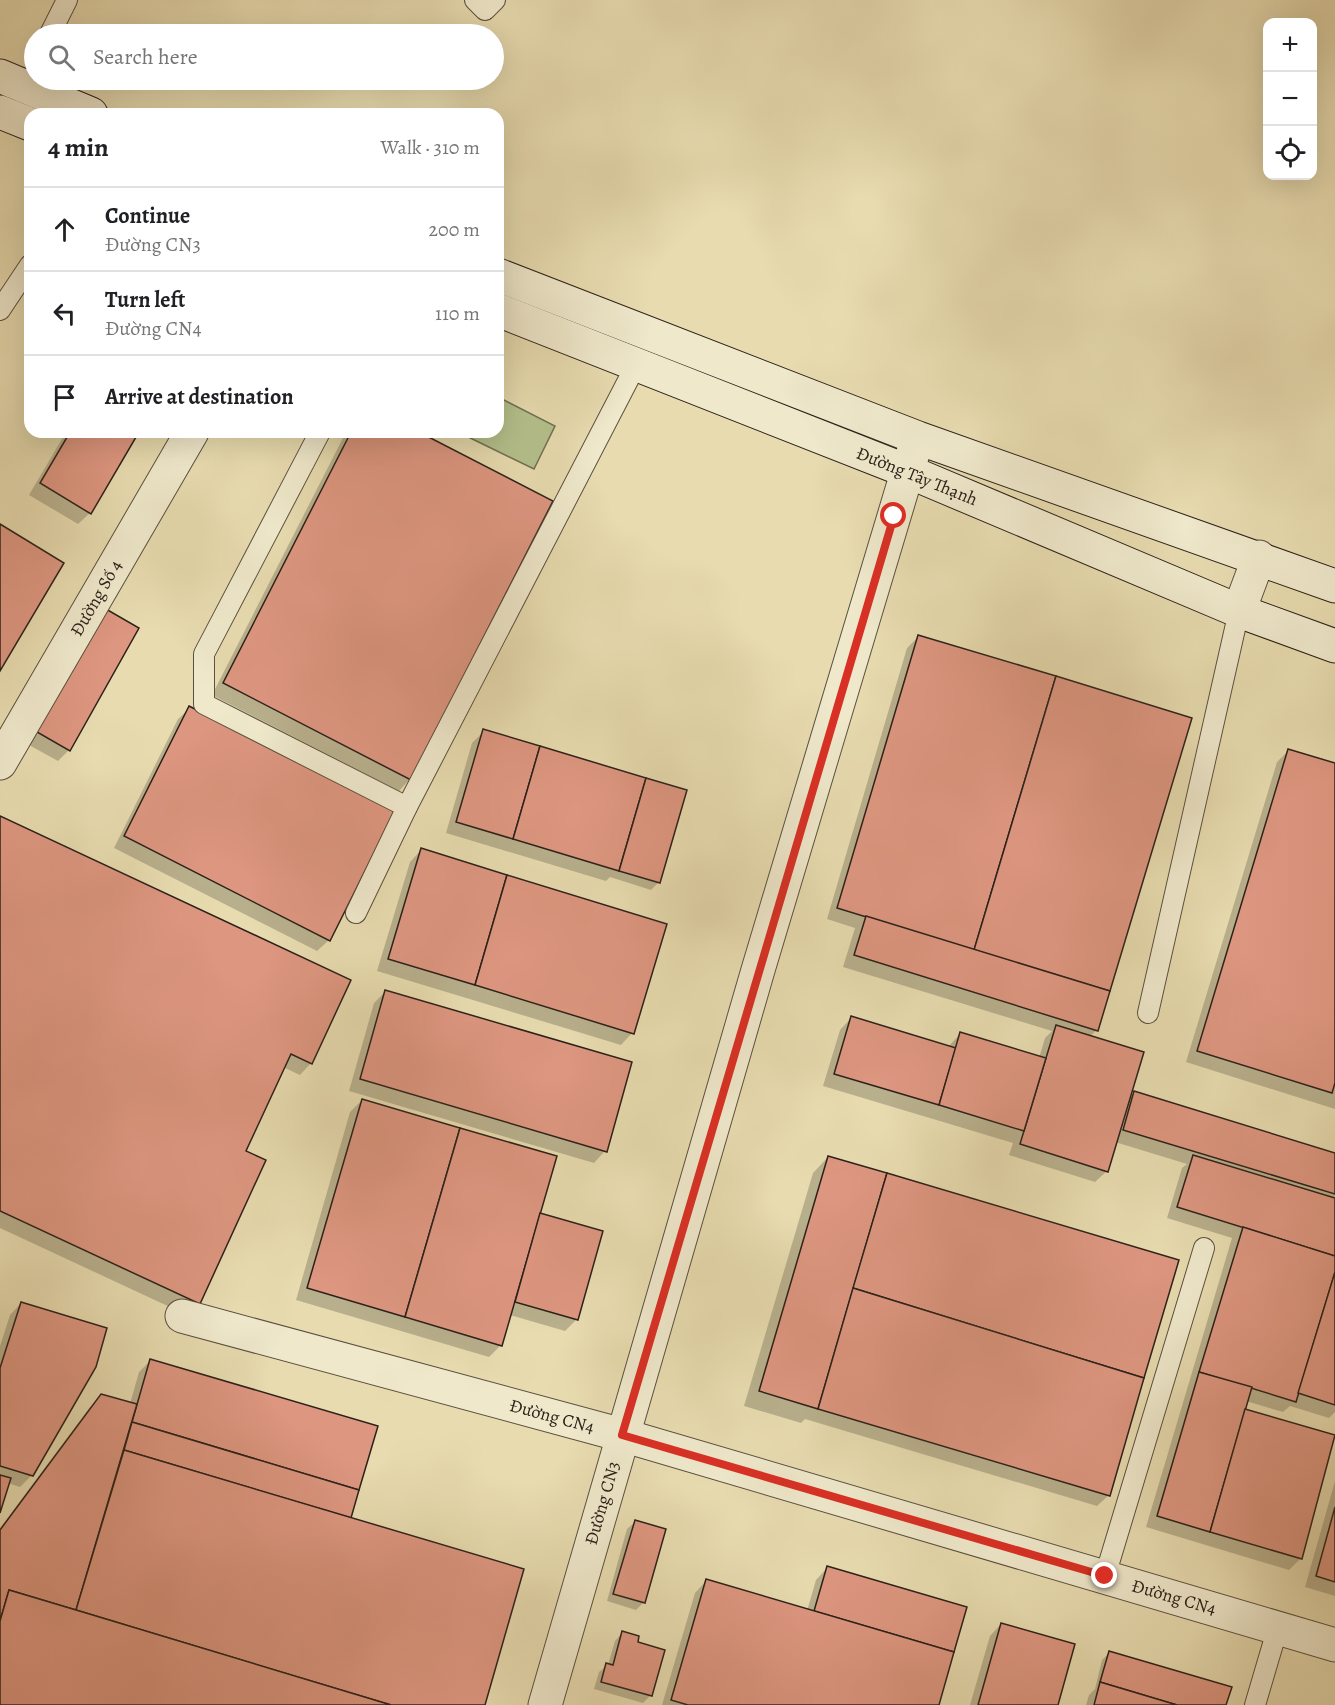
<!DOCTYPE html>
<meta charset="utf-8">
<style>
:root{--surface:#fff;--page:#f2f2f2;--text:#202124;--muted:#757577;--line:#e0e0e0}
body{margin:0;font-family:Alegreya,serif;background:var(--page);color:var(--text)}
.controls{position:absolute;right:18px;top:18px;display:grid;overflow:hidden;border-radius:12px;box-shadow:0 6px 24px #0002}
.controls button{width:54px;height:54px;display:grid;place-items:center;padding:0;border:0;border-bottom:2px solid var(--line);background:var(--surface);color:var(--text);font:30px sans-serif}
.stop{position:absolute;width:18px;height:18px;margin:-14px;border:4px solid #d93025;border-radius:50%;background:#fff}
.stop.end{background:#d93025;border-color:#fff;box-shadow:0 2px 6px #0008}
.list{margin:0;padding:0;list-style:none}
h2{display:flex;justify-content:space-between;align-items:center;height:78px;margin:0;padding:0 24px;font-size:26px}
h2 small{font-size:20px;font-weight:400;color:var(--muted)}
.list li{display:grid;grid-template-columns:39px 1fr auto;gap:18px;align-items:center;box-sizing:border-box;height:84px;padding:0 24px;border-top:2px solid var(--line)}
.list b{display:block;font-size:22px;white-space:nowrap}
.list p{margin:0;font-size:20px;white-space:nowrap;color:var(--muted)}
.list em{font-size:20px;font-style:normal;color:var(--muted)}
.icon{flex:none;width:33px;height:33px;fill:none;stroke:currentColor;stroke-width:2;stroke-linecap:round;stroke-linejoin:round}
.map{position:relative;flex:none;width:1335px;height:1705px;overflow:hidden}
.search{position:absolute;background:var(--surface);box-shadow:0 6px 24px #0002;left:24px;top:24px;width:480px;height:66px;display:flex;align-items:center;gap:15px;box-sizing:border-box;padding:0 21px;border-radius:33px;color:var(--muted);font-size:22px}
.panel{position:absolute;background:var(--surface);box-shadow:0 6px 24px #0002;left:24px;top:108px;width:480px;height:330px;border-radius:18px}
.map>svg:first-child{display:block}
.green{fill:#b4c08c;stroke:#707053;stroke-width:1.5}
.shadow{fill:#0003}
.building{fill:#dd9680;stroke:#2c211a;stroke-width:1.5}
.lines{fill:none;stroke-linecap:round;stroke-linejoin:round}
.lane-casing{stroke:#5b503f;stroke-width:22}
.street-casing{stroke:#5b503f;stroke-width:35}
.secondary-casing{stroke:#2c211a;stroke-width:35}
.lane{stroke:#efe8cb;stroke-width:20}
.street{stroke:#efe8cb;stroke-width:33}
.secondary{stroke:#efe8cb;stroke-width:33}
.route{stroke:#d93025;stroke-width:8}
.labels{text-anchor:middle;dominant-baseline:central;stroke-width:4.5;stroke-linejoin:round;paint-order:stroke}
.street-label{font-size:18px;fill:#2c211a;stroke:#efe8cb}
</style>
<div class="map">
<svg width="1335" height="1705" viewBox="0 0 1335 1705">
<rect width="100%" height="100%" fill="#e7dbaf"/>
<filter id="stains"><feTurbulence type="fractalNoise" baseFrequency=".00333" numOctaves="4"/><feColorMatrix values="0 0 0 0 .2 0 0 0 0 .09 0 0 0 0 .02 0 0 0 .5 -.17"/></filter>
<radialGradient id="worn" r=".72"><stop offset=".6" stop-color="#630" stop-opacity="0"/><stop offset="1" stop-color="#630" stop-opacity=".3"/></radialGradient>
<!-- green -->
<path class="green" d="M498 397 555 426 534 469 458 432H498Z"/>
<!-- shadow -->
<g class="shadow">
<path d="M66 432H137L90 513 78 524 29 495Z"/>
<path d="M346 432H416L410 779 399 791 212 695Z"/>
<path d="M87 619 69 750 58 761 20 740Z"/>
<path d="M919 636 1097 1030 1089 1037 1128 1099 1134 1093 1335 1154V1412L1329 1418 1290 1406 1283 1412 1246 1401 1243 1410 1335 1436 1301 1558 1289 1570 1146 1527 1232 1238 1167 1218 1182 1168 1187 1164 1115 1142 1107 1171 1095 1182 1009 1155 1013 1143 823 1086 840 1030 851 1018 948 1047 961 1033 1039 1058 1045 1038 1052 1031 843 967 855 928 827 919 907 648Z"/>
<path d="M190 708 329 940 317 951 114 848 178 719Z"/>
<path d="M484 731 659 882 651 890 610 877 606 881 446 833 472 743Z"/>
<path d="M1289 750 1335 765V1109L1186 1062 1277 762Z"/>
<path d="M0 818 311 1063 300 1075 283 1067 244 1152 264 1161 199 1303 187 1315 0 1228Z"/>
<path d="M421 850 632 1033 621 1045 377 971 410 862Z"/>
<path d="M386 991 605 1151 594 1163 349 1091 374 1003Z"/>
<path d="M362 1100 538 1214 577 1319 565 1331 510 1315 501 1345 489 1357 296 1300 350 1112Z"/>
<path d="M828 1157 1109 1495 1097 1506 805 1419 801 1423 744 1406 813 1173Z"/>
<path d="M21 1303 31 1476 20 1487 8 1483 0 1508V1346L10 1315Z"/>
<path d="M151 1360 483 1705H0V1528L90 1407 102 1396 130 1404 139 1372Z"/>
<path d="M1335 1481V1596L1305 1587Z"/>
<path d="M635 1522 644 1602 636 1610 607 1601 627 1529Z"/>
<path d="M827 1568 938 1705H662L695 1593 706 1581 807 1611 816 1580Z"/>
<path d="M1001 1624 1056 1705H970L990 1636Z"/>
<path d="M622 1633 636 1643 651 1695 643 1703 594 1689 599 1672 608 1665 615 1641Z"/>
<path d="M1110 1652 1225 1705H1086L1089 1695 1095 1689 1102 1660Z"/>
</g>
<!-- building -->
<g class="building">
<path d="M70 432H139L91 514 40 483Z"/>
<path d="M351 432H419L553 501 411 780 223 683Z"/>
<path d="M0 524 64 563 0 671Z"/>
<path d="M99 605 139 628 70 751 30 728Z"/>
<path d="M918 635 1056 676 974 950 837 908Z"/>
<path d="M1056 676 1192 718 1110 991 974 950Z"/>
<path d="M189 706 395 811 330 941 124 836Z"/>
<path d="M483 729 540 746 513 839 456 822Z"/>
<path d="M540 746 646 778 619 871 513 839Z"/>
<path d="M1288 749 1335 763V1083L1332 1093 1197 1051Z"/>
<path d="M646 778 687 790 660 883 619 871Z"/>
<path d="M0 816 351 980 312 1064 291 1054 246 1151 266 1160 200 1304 0 1211Z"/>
<path d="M421 848 507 875 475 985 388 959Z"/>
<path d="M507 875 667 924 634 1034 475 985Z"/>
<path d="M866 916 1110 991 1098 1031 854 955Z"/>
<path d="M385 990 632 1062 607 1152 360 1079Z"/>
<path d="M851 1016 956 1048 939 1105 834 1074Z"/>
<path d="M1056 1025 1144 1052 1108 1172 1020 1144Z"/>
<path d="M960 1032 1046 1058 1024 1131 939 1105Z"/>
<path d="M1134 1091 1335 1153V1194L1123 1130Z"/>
<path d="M362 1099 460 1128 405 1317 307 1288Z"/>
<path d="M460 1128 557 1156 502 1346 405 1317Z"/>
<path d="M1193 1155 1335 1198V1256L1177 1207Z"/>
<path d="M828 1156 887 1173 818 1409 759 1391Z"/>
<path d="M887 1173 1179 1260 1144 1378 853 1288Z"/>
<path d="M540 1213 603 1231 578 1320 515 1302Z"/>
<path d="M1243 1227 1335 1256V1272L1296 1402 1199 1372Z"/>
<path d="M1335 1272V1405L1298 1393Z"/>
<path d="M853 1288 1144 1378 1110 1496 818 1409Z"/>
<path d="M21 1302 107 1328 96 1367 33 1476 0 1466V1368Z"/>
<path d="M150 1359 378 1426 359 1490 132 1422Z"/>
<path d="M1199 1372 1252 1387 1210 1532 1157 1516Z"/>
<path d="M101 1394 137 1404 76 1610 9 1590 0 1621V1530Z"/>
<path d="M1245 1409 1335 1435 1302 1559 1210 1532Z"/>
<path d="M132 1422 359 1490 351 1518 124 1450Z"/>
<path d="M124 1450 524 1569 485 1705H391L76 1610Z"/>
<path d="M0 1475 11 1478 0 1513Z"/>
<path d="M1335 1507V1582L1316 1576Z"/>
<path d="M635 1520 666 1529 645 1603 613 1594Z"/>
<path d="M827 1566 967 1607 954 1652 814 1611Z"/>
<path d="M706 1579 954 1652 939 1705H688L671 1700Z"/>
<path d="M9 1590 76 1610 391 1705H0V1621Z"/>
<path d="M1001 1623 1075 1644 1058 1705H978Z"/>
<path d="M622 1631 639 1636 638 1642 665 1650 652 1696 601 1682 606 1663 613 1665Z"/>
<path d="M1109 1651 1232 1687 1226 1705H1177L1100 1682Z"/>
<path d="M1100 1682 1177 1705H1094Z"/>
</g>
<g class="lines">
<defs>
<g id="lane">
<path d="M475 0 485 10 495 0"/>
<path d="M50 34 67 0"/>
<path d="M0 310 30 265"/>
<path d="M320 432 204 654V704L407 807"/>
<path d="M356 913 407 807 636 365"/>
<path d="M1148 1013 1239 611"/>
<path d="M1105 1576 1204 1248"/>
<path d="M1255 1705 1278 1627"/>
</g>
<g id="street">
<path d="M1239 611 1259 557"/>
<path d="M0 763 192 432"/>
<path d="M182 1316 622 1435 1335 1645"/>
<path d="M545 1705 758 970 916 443"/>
</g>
<g id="secondary">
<path d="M0 76 91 114"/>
<path d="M0 112 30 124"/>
<path d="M498 275 918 438 1335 586"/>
<path d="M498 310 907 471 1239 611 1335 646"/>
</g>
</defs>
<!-- lane casing -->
<use href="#lane" class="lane-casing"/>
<!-- street casing -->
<use href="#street" class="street-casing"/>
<!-- secondary casing -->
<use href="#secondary" class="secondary-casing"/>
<!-- lane -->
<use href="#lane" class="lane"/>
<!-- street -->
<use href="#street" class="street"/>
<!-- secondary -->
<use href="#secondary" class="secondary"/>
</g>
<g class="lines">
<!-- route -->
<path class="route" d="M894 516 622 1435 1105 1576"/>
</g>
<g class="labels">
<!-- street labels -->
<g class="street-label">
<text transform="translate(917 476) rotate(22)">Đường Tây Thạnh</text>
<text transform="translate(96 598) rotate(-60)">Đường Số 4</text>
<text transform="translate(552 1416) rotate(15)">Đường CN4</text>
<text transform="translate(602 1503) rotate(-74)">Đường CN3</text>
<text transform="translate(1174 1597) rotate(16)">Đường CN4</text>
</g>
</g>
<rect width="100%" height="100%" filter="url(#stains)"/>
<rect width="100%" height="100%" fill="url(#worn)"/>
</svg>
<div class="controls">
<button>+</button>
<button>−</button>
<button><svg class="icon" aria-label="locate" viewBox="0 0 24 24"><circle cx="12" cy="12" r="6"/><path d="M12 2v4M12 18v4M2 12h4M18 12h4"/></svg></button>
</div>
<div class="stop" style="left:894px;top:516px"></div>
<div class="stop end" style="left:1105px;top:1576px"></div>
<div class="search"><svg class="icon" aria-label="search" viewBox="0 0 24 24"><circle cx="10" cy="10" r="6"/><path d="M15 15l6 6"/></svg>Search here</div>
<section class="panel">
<h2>4 min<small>Walk · 310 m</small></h2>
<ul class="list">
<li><svg class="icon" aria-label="ahead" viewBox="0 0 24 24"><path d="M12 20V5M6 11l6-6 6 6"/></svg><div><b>Continue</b><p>Đường CN3</p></div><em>200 m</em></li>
<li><svg class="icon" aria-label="left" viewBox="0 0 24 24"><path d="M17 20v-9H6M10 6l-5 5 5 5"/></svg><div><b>Turn left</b><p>Đường CN4</p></div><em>110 m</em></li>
<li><svg class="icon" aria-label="arrive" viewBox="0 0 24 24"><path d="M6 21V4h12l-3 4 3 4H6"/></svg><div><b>Arrive at destination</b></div></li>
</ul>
</section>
</div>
